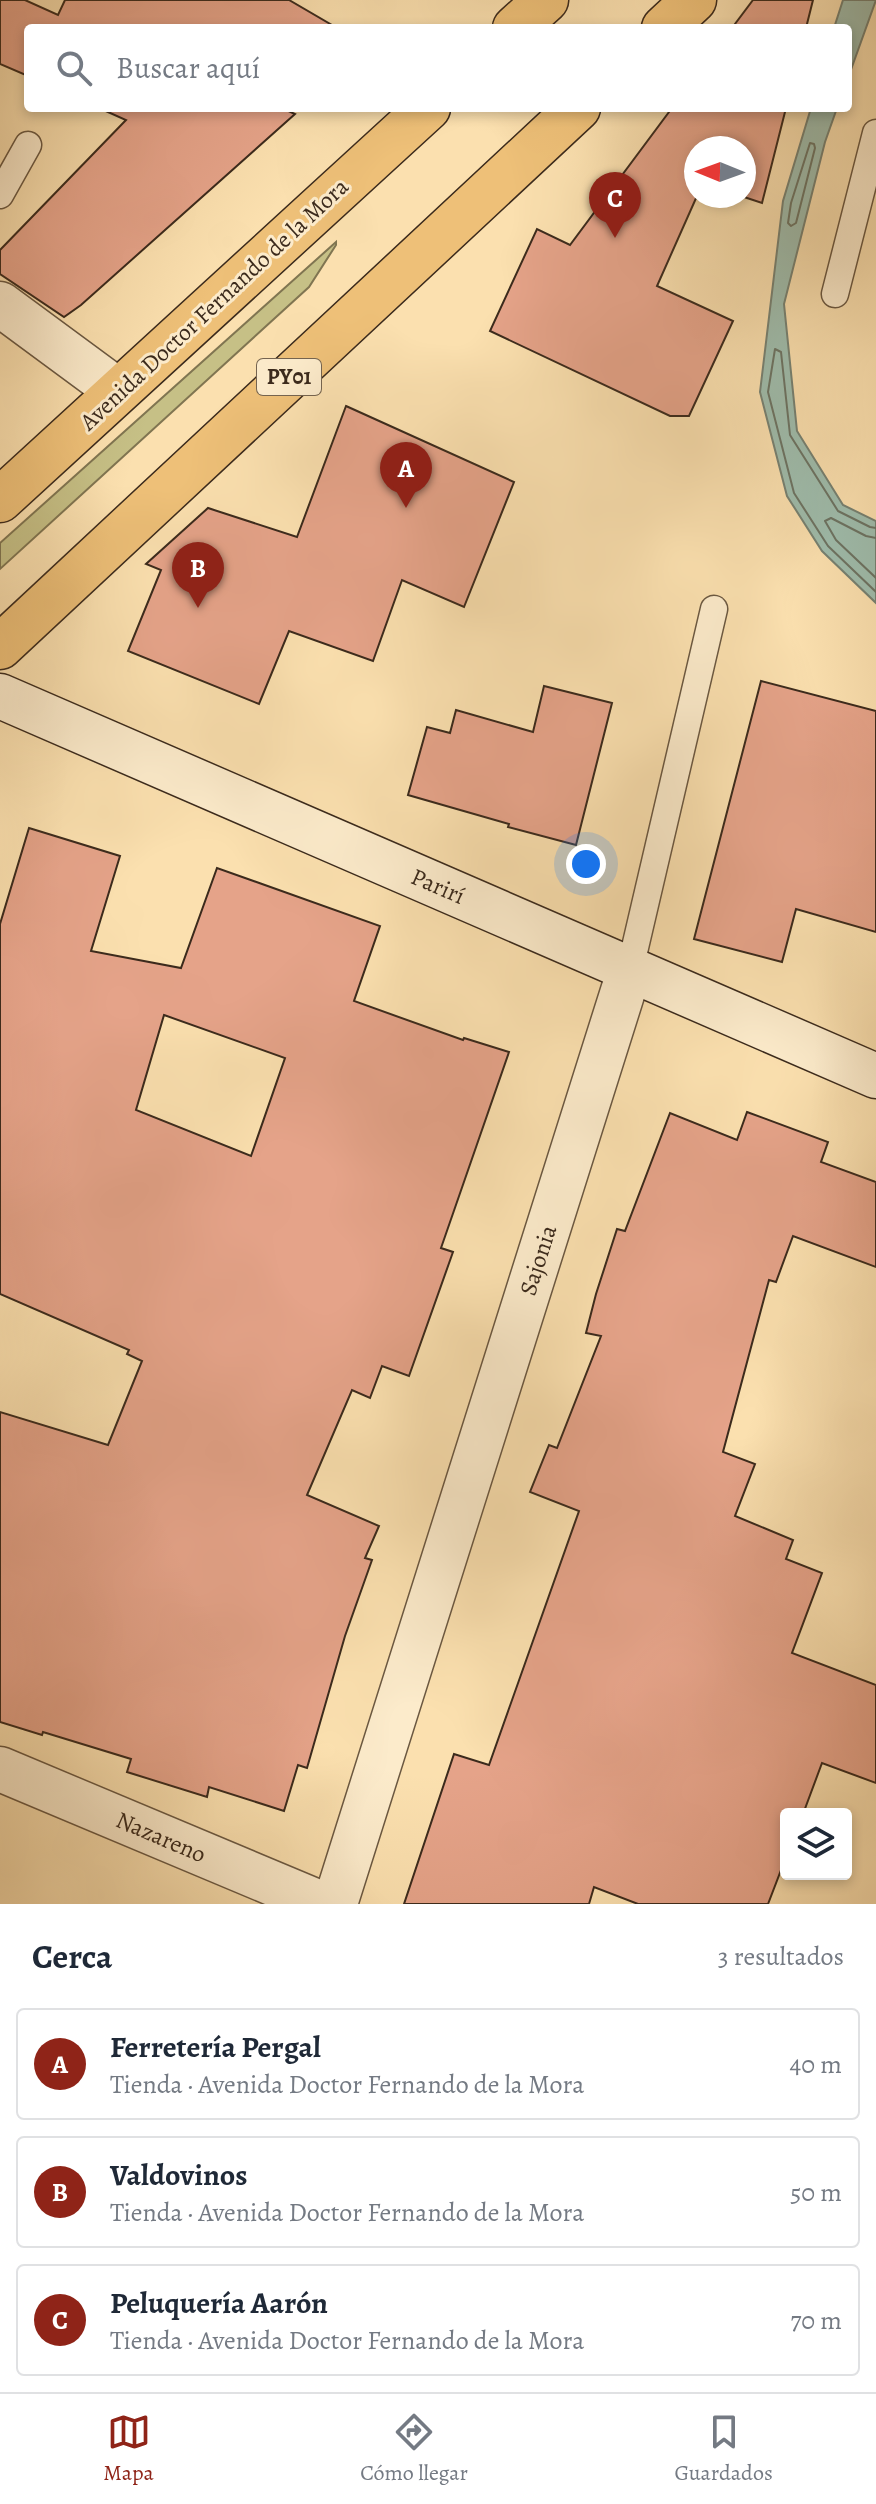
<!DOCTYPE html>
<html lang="es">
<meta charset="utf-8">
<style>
:root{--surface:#fff;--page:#f6f6f7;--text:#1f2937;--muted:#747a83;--line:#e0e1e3;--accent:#8f2418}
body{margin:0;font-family:Alegreya,serif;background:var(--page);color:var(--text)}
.controls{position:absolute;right:24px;bottom:24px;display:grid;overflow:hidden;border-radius:8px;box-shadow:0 4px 12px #0003}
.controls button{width:72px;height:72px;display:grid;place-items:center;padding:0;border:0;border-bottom:2px solid var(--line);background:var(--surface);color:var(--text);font:40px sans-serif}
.compass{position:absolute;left:684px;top:136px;width:72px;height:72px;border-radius:50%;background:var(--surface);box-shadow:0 4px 12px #0003;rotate:271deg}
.you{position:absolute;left:586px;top:864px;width:28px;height:28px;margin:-20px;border:6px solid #fff;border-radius:50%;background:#1a73e8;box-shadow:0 0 0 12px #1a73e833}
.badge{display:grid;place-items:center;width:52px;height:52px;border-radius:50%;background:var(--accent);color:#fff;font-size:26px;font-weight:700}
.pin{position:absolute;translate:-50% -66px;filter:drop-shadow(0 2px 4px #0008)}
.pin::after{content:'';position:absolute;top:42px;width:28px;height:24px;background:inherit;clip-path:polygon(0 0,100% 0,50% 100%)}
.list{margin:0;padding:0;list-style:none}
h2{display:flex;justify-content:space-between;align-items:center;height:104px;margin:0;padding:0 32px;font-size:34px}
h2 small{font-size:26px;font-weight:400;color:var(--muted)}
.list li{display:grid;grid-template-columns:52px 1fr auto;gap:24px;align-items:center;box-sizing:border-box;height:112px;margin:0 16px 16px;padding:0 16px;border:2px solid var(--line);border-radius:8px}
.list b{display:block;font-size:30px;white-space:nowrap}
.list p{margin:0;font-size:26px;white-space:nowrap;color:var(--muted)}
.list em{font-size:26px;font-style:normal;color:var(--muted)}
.icon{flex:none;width:44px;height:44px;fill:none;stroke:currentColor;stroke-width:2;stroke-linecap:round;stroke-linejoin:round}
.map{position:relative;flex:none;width:876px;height:1904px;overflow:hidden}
.search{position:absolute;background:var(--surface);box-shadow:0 4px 12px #0003;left:24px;right:24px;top:24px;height:88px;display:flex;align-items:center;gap:20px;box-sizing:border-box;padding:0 28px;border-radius:8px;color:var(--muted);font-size:30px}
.sheet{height:488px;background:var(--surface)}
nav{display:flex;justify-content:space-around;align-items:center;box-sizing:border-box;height:112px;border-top:2px solid var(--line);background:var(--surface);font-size:22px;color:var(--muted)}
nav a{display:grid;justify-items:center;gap:4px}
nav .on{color:var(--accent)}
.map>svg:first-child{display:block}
.green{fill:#c6c086;stroke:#807551;stroke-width:2}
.water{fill:#9fbdad;stroke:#778273;stroke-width:2}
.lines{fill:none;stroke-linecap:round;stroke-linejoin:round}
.shore{stroke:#6d7464;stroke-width:2}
.building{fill:#e5a389;stroke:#3b2a1c;stroke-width:2;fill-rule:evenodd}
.lane-casing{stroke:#6b5841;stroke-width:29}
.street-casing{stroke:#6b5841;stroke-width:47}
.secondary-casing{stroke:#3b2a1c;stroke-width:47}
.highway-casing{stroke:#3b2a1c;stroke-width:47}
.lane{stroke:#fcebcb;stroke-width:26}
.street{stroke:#fcebcb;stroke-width:44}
.secondary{stroke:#fcebcb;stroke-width:44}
.highway{stroke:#eec078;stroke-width:44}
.labels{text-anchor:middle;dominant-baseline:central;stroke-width:6;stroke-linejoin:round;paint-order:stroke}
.shield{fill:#fcebcb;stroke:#756450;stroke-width:2}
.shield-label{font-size:22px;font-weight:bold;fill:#3b2a1c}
.street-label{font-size:24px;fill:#3b2a1c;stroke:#fcebcb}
</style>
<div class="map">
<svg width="876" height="1904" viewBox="0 0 876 1904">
<rect width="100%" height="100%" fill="#fbe0af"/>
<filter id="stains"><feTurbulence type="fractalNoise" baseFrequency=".0025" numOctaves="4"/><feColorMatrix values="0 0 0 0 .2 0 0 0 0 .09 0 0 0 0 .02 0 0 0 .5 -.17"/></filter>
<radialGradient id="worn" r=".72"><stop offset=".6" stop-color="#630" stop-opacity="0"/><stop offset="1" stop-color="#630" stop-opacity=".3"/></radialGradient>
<!-- green -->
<path class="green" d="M336 242V245L309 287 0 569V543Z"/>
<!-- water -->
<g class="water">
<path d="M843 0H876L848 78V28H834Z"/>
<path d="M811 108H837L825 142 784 304 797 431 843 505 876 521V603L822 551 787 496 760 392 783 201Z"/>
</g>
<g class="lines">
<!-- shore -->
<g class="shore">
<path d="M810 143 814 144 815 148 796 223 791 226 788 223 791 203Z"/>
<path d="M876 528 870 527 838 511 790 435 781 352 775 349 768 392 794 493 828 546 876 592"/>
<path d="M876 538 866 536 831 518 825 521 836 540 876 578"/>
</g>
</g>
<!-- building -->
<g class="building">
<path d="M0 0H25L58 15 65 0H289L337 28H28V76L0 64Z"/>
<path d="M753 0H813L806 28H732Z"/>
<path d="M99 108H282L295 114 81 305 64 317 0 274V250L126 120Z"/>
<path d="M672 108H786L762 203 741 196H744V148H696L697 196 657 286 733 321 689 416H670L490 331 537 229 570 245Z"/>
<path d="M346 406 514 482 464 607 402 580 373 661 289 631 259 704 128 651 161 570 146 564 208 508 297 537Z"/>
<path d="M761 681 876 711V932L796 909 782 962 694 939Z"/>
<path d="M544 686 612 703 576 845 508 827 509 824 408 795 427 727 450 733 456 710 533 732Z"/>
<path d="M29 828 120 856 91 951 181 968 217 868 380 926 354 1001 463 1040 464 1038 509 1052 441 1248 453 1252 409 1376 382 1366 370 1398 352 1390 307 1495 379 1526 365 1558 372 1560 345 1636 307 1768 298 1765 284 1811 209 1787 207 1797 127 1772 131 1759 43 1732 42 1735 0 1722V1412L108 1445 142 1361 127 1354 129 1350 0 1294V924ZM164 1015 285 1058 251 1156 136 1110Z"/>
<path d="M747 1112 828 1142 821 1162 876 1182V1267L793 1236 776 1282 769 1280 723 1452 755 1464 735 1516 793 1540 786 1559 822 1573 792 1653 876 1685V1783L822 1763 803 1814H786V1857L768 1904H638L594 1887 589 1904H404L454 1754 489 1765 579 1511 530 1492 549 1445 557 1448 601 1336 586 1333 596 1294 617 1229 625 1231 670 1113 737 1140Z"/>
</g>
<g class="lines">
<defs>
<g id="lane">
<path d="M0 195 28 145"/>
<path d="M835 294 876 133"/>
<path d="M630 969 714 609"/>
</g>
<g id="street">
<path d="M0 304 118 391"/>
<path d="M0 1769 322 1904"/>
<path d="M335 1904 630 969"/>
</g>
<path id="secondary" d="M0 696 876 1076"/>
<g id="highway">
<path d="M515 28 546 0"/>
<path d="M664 28 694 0"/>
<path d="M0 500 428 108"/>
<path d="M0 647 578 108"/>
</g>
</defs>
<!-- lane casing -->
<use href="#lane" class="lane-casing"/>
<!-- street casing -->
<use href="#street" class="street-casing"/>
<!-- secondary casing -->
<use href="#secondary" class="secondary-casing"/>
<!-- highway casing -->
<use href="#highway" class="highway-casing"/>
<!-- lane -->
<use href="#lane" class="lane"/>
<!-- street -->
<use href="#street" class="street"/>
<!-- secondary -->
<use href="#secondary" class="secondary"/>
<!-- highway -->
<use href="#highway" class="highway"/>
</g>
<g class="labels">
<!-- shield labels -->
<rect class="shield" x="257" y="359" width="64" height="36" rx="6"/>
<g class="shield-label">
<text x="289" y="377">PY01</text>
</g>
<!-- street labels -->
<g class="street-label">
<text transform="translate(214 304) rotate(-43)">Avenida Doctor Fernando de la Mora</text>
<text transform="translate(438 886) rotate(23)">Parirí</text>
<text transform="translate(538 1260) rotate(-72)">Sajonia</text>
<text transform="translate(161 1837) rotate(23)">Nazareno</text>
</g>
</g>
<rect width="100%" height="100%" filter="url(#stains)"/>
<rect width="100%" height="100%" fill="url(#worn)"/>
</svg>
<div class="controls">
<button><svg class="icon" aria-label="layers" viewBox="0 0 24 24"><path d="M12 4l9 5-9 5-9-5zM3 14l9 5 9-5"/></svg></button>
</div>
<svg class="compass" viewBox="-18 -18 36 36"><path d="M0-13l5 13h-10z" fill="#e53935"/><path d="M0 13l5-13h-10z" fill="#747a83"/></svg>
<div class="you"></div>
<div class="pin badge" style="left:406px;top:508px">A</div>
<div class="pin badge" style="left:198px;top:608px">B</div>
<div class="pin badge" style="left:615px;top:238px">C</div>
<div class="search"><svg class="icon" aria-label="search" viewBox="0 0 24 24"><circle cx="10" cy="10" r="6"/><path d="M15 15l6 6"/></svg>Buscar aquí</div>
</div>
<section class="sheet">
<h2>Cerca<small>3 resultados</small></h2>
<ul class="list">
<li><span class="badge">A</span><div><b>Ferretería Pergal</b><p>Tienda · Avenida Doctor Fernando de la Mora</p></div><em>40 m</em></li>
<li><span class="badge">B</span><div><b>Valdovinos</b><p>Tienda · Avenida Doctor Fernando de la Mora</p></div><em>50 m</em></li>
<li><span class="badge">C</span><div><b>Peluquería Aarón</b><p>Tienda · Avenida Doctor Fernando de la Mora</p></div><em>70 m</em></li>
</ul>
</section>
<nav>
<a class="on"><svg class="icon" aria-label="map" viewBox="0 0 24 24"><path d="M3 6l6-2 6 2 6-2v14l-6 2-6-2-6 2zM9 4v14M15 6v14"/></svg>Mapa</a>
<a><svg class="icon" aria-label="directions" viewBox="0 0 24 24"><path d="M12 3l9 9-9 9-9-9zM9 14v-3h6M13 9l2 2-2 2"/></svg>Cómo llegar</a>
<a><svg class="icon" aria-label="saved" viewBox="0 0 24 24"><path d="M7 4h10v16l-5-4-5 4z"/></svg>Guardados</a>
</nav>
